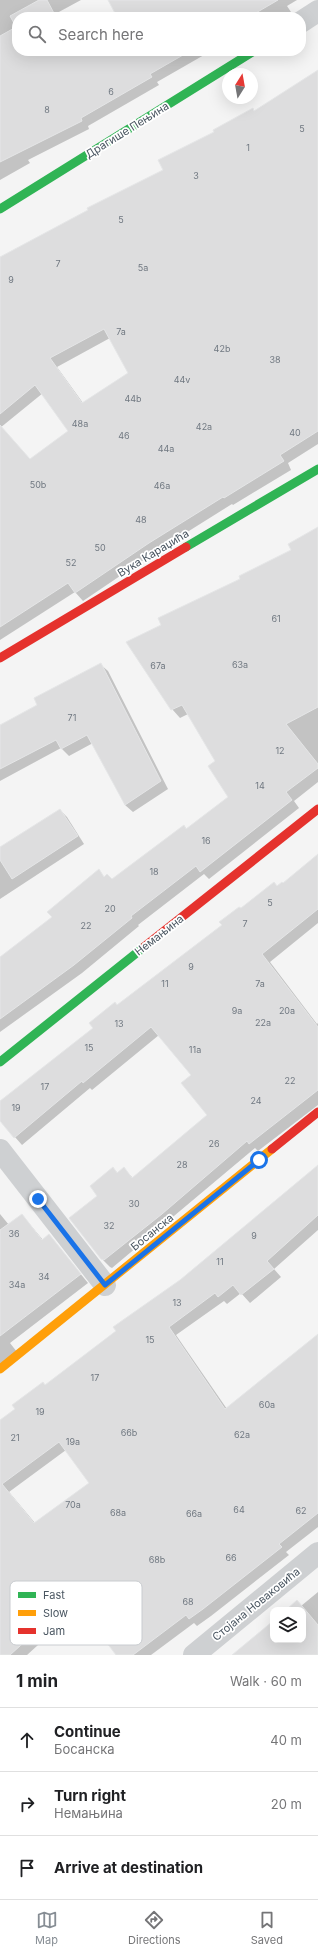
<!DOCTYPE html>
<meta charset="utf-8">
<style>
:root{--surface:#fff;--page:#f6f6f6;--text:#202124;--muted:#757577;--line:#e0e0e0;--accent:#868d94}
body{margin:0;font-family:Inter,sans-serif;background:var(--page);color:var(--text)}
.controls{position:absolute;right:12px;bottom:12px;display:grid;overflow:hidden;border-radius:8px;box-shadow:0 4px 16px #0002}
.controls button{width:36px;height:36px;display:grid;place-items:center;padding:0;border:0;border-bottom:1px solid var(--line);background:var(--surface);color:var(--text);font:20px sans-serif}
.compass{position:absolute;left:222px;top:68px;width:36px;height:36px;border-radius:50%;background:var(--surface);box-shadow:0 4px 16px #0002;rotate:11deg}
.stop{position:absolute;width:12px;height:12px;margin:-9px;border:3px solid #1a73e8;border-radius:50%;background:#fff}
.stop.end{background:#1a73e8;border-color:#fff;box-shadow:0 1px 4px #0008}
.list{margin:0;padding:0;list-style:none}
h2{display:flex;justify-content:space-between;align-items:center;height:52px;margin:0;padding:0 16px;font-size:17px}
h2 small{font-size:13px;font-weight:400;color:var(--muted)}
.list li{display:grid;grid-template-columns:26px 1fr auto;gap:12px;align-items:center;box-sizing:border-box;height:64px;padding:0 16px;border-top:1px solid var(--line)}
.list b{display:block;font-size:15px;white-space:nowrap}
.list p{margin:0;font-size:13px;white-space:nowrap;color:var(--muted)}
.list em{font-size:13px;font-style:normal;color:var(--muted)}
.icon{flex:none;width:22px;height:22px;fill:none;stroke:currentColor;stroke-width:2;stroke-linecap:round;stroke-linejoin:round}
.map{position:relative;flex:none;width:318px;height:1655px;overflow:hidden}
.search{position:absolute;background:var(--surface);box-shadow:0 4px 16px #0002;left:12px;right:12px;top:12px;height:44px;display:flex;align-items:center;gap:10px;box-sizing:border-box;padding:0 14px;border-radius:16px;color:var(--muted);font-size:15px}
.sheet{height:244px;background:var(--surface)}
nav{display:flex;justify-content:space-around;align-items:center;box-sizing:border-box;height:56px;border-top:1px solid var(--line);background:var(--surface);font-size:11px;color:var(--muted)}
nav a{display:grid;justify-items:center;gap:2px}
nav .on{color:var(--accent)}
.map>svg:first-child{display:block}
.shadow{fill:#0003;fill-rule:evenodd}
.building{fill:#ddddde;stroke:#e5e6e7;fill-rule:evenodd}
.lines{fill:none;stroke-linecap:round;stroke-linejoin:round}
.street{stroke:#ced0d2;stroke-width:22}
.fast{stroke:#30b455;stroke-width:9}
.slow{stroke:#ff9f0a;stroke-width:9}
.jam{stroke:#e5322d;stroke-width:9}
.route{stroke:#1a73e8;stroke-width:5}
.labels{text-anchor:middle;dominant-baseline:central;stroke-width:3.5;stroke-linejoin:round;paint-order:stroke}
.number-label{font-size:9px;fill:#707881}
.street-label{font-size:11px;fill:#4a5661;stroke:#fff}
.key{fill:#fff;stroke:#c9ccd0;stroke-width:1}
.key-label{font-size:11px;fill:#4a5661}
</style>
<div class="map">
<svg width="318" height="1655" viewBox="0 0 318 1655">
<rect width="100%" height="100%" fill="#f4f4f4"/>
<!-- shadow -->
<g class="shadow">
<path d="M0 0H81L57 13 59 17H17V51H77L79 54 84 51H211L157 82 159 85 88 126 89 129 28 160 30 163 0 180Z"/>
<path d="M109 0H297L287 6 291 12 283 17H118Z"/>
<path d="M318 71V444L288 463 291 470 233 505 232 504 157 551 83 601 75 592 0 640V465L31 460 70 431 43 393 0 428V258L165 170ZM110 338 129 373 83 403 57 367Z"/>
<path d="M318 528V782L294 801 299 808 209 879 204 874 138 925 139 926 82 973 0 1032V958L112 880 184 826 187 829 230 797 216 761 188 714 180 718 172 709 163 625 293 550Z"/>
<path d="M100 664 108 671 168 789 133 812 125 805 93 743 69 756 61 748 0 781V726L39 705Z"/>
<path d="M60 810 67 817 84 844 0 899V848Z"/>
<path d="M318 855V923L270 962 317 1024 318 1023V1105L258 1151 255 1148 112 1268 110 1267 101 1258 99 1196 113 1169 118 1173 124 1169 133 1178 209 1115 193 1075 159 1035 92 1090 90 1088 22 1145 0 1120V1103L94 1028 117 1006 223 926 241 910 283 885Z"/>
<path d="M318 1166V1230L274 1269 281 1277 250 1303 241 1293 227 1304 224 1301 176 1335 227 1409 318 1335V1527L286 1552 289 1555 211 1616 197 1626 194 1623 151 1655H117L80 1607 27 1655H1L0 1421 181 1281ZM66 1450 90 1483 35 1523 9 1492Z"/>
<path d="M0 1214 9 1225 22 1215 43 1240 49 1235 88 1283 10 1343 17 1352 0 1364Z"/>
<path d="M318 1592V1655H236L273 1622V1640H303V1610H287L301 1606Z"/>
</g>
<!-- building -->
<g class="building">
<path d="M39 0H47L56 17H17V51H74L76 55 84 51H190L150 74 152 77 81 118 82 121 0 162V36L16 27 10 16Z"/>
<path d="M108 0H278L249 17H117Z"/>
<path d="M318 70V431L280 455 284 461 224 498 223 497 149 543 75 593 68 583 0 627V425L30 459 68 431 35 385 0 414V257L88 210 87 208 163 170 158 160 214 132 213 130 253 108 254 111ZM104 329 128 373 82 403 50 358Z"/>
<path d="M318 527V707L286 724 318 764V768L286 792 292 800 200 872 196 866 131 916 132 918 74 965 0 1019V957L52 917 47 912 99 869 104 877 107 874 112 879 184 825 186 829 228 797 208 766 215 761 182 705 171 710 126 642 161 625 158 618 240 579 239 576 291 550 288 544Z"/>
<path d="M101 663 161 781 125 805 87 735 61 749 56 740 0 769V725L37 705 34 698Z"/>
<path d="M60 809 78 836 12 879 0 860V847Z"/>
<path d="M318 854V909L262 954 318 1027V1090L249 1144 247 1141 162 1214 104 1260 101 1259 69 1218 97 1196 90 1186 113 1167 117 1173 124 1167 132 1178 207 1115 181 1083 191 1075 151 1027 83 1083 82 1081 14 1138 0 1121V1101L93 1028 89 1023 115 1002 117 1005 222 925 219 922 239 907 241 908 274 882 277 886 282 882 283 883Z"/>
<path d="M318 1165V1215L267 1261 274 1269 241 1295 233 1285 218 1297 215 1293 169 1327 225 1409 318 1334V1513L279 1544 282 1547 203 1609 189 1619 186 1615 133 1655H116L73 1598 10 1655H0V1420L15 1409 12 1405 43 1382 45 1385 116 1331 113 1327 180 1280ZM59 1442 89 1483 34 1523 2 1484Z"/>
<path d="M22 1214 42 1240 49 1234 81 1274 0 1336V1230Z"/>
<path d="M297 1600 318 1625V1655H232L273 1621V1640H303V1610H286Z"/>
</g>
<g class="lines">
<!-- street -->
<g class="street">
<path d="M301 22 318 11"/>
<path d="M0 1150 105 1285"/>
<path d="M194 1655 318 1553"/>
</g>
<!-- fast -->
<g class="fast">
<path d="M0 209 254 51"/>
<path d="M186 547 318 469"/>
<path d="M0 1062 144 947"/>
</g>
<!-- slow -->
<path class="slow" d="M0 1369 272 1149"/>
<!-- jam -->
<g class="jam">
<path d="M0 658 186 547"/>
<path d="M144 947 318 809"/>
<path d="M272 1149 318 1112"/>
</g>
</g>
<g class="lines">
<!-- route -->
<path class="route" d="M38 1199 105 1285 259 1160"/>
</g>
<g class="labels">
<!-- number labels -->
<g class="number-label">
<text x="111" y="91">6</text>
<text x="47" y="109">8</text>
<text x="302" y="128">5</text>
<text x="248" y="147">1</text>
<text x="196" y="175">3</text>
<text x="121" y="219">5</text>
<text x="58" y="263">7</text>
<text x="143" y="267">5a</text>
<text x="11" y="279">9</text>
<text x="121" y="331">7a</text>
<text x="222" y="348">42b</text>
<text x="275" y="359">38</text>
<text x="182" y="379">44v</text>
<text x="133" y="398">44b</text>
<text x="80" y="423">48a</text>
<text x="204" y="426">42a</text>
<text x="295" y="432">40</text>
<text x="124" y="435">46</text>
<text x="166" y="448">44a</text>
<text x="38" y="484">50b</text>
<text x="162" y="485">46a</text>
<text x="141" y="519">48</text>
<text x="100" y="547">50</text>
<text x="71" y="562">52</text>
<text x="276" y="618">61</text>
<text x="240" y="664">63a</text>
<text x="158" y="665">67a</text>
<text x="72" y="717">71</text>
<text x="280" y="750">12</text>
<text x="260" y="785">14</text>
<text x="206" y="840">16</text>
<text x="154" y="871">18</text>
<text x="270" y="902">5</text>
<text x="110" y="908">20</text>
<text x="245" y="923">7</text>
<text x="86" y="925">22</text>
<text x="191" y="966">9</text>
<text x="165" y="983">11</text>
<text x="260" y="983">7a</text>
<text x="237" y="1010">9a</text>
<text x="287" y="1010">20a</text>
<text x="263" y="1022">22a</text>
<text x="119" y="1023">13</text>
<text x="89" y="1047">15</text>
<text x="195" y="1049">11a</text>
<text x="290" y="1080">22</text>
<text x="45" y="1086">17</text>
<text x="256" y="1100">24</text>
<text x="16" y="1107">19</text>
<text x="214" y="1143">26</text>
<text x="182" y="1164">28</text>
<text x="134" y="1203">30</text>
<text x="109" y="1225">32</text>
<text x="14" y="1233">36</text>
<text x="254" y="1235">9</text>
<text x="220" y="1261">11</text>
<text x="44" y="1276">34</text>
<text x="17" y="1284">34a</text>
<text x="177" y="1302">13</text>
<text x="150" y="1339">15</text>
<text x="95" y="1377">17</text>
<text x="267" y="1404">60a</text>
<text x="40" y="1411">19</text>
<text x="129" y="1432">66b</text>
<text x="242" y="1434">62a</text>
<text x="15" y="1437">21</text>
<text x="73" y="1441">19a</text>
<text x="73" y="1504">70a</text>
<text x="239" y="1509">64</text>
<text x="301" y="1510">62</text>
<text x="118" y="1512">68a</text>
<text x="194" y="1513">66a</text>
<text x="231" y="1557">66</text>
<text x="157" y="1559">68b</text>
<text x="188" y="1601">68</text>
</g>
<!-- street labels -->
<g class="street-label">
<text transform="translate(127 130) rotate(-32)">Драгише Пењина</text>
<text transform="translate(153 553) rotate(-31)">Вука Караџића</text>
<text transform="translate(159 935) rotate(-38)">Немањина</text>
<text transform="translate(152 1232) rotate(-39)">Босанска</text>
<text transform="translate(256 1604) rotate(-39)">Стојана Новаковића</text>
</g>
</g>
<!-- legend -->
<rect x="10" y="1581" width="132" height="64" rx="6" class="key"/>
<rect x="18" y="1592" width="18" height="6" fill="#30b455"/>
<rect x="18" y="1610" width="18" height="6" fill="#ff9f0a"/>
<rect x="18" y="1628" width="18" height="6" fill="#e5322d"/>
<g class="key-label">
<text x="43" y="1599">Fast</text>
<text x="43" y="1617">Slow</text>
<text x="43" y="1635">Jam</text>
</g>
</svg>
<div class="controls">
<button><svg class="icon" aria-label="layers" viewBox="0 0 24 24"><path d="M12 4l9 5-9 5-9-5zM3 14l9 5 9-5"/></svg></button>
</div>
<svg class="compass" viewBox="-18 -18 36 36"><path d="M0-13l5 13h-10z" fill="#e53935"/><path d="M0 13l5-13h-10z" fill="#757577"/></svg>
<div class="stop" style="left:259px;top:1160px"></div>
<div class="stop end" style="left:38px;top:1199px"></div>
<div class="search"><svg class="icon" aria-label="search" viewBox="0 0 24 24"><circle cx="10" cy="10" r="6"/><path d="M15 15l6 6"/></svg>Search here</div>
</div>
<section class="sheet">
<h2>1 min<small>Walk · 60 m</small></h2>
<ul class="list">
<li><svg class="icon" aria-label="ahead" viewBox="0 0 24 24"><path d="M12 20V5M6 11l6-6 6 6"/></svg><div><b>Continue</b><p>Босанска</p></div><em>40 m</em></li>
<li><svg class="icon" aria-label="right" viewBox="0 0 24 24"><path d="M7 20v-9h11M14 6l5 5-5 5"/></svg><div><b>Turn right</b><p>Немањина</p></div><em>20 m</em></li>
<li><svg class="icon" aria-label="arrive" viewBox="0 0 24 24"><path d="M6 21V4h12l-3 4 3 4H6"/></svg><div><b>Arrive at destination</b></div></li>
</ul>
</section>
<nav>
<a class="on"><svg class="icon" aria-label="map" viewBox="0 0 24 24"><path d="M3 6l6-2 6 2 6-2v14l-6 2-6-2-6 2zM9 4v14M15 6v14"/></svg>Map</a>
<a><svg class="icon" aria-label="directions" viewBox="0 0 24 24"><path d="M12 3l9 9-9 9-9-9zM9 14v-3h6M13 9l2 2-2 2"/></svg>Directions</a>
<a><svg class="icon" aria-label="saved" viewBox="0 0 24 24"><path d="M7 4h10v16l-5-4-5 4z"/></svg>Saved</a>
</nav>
